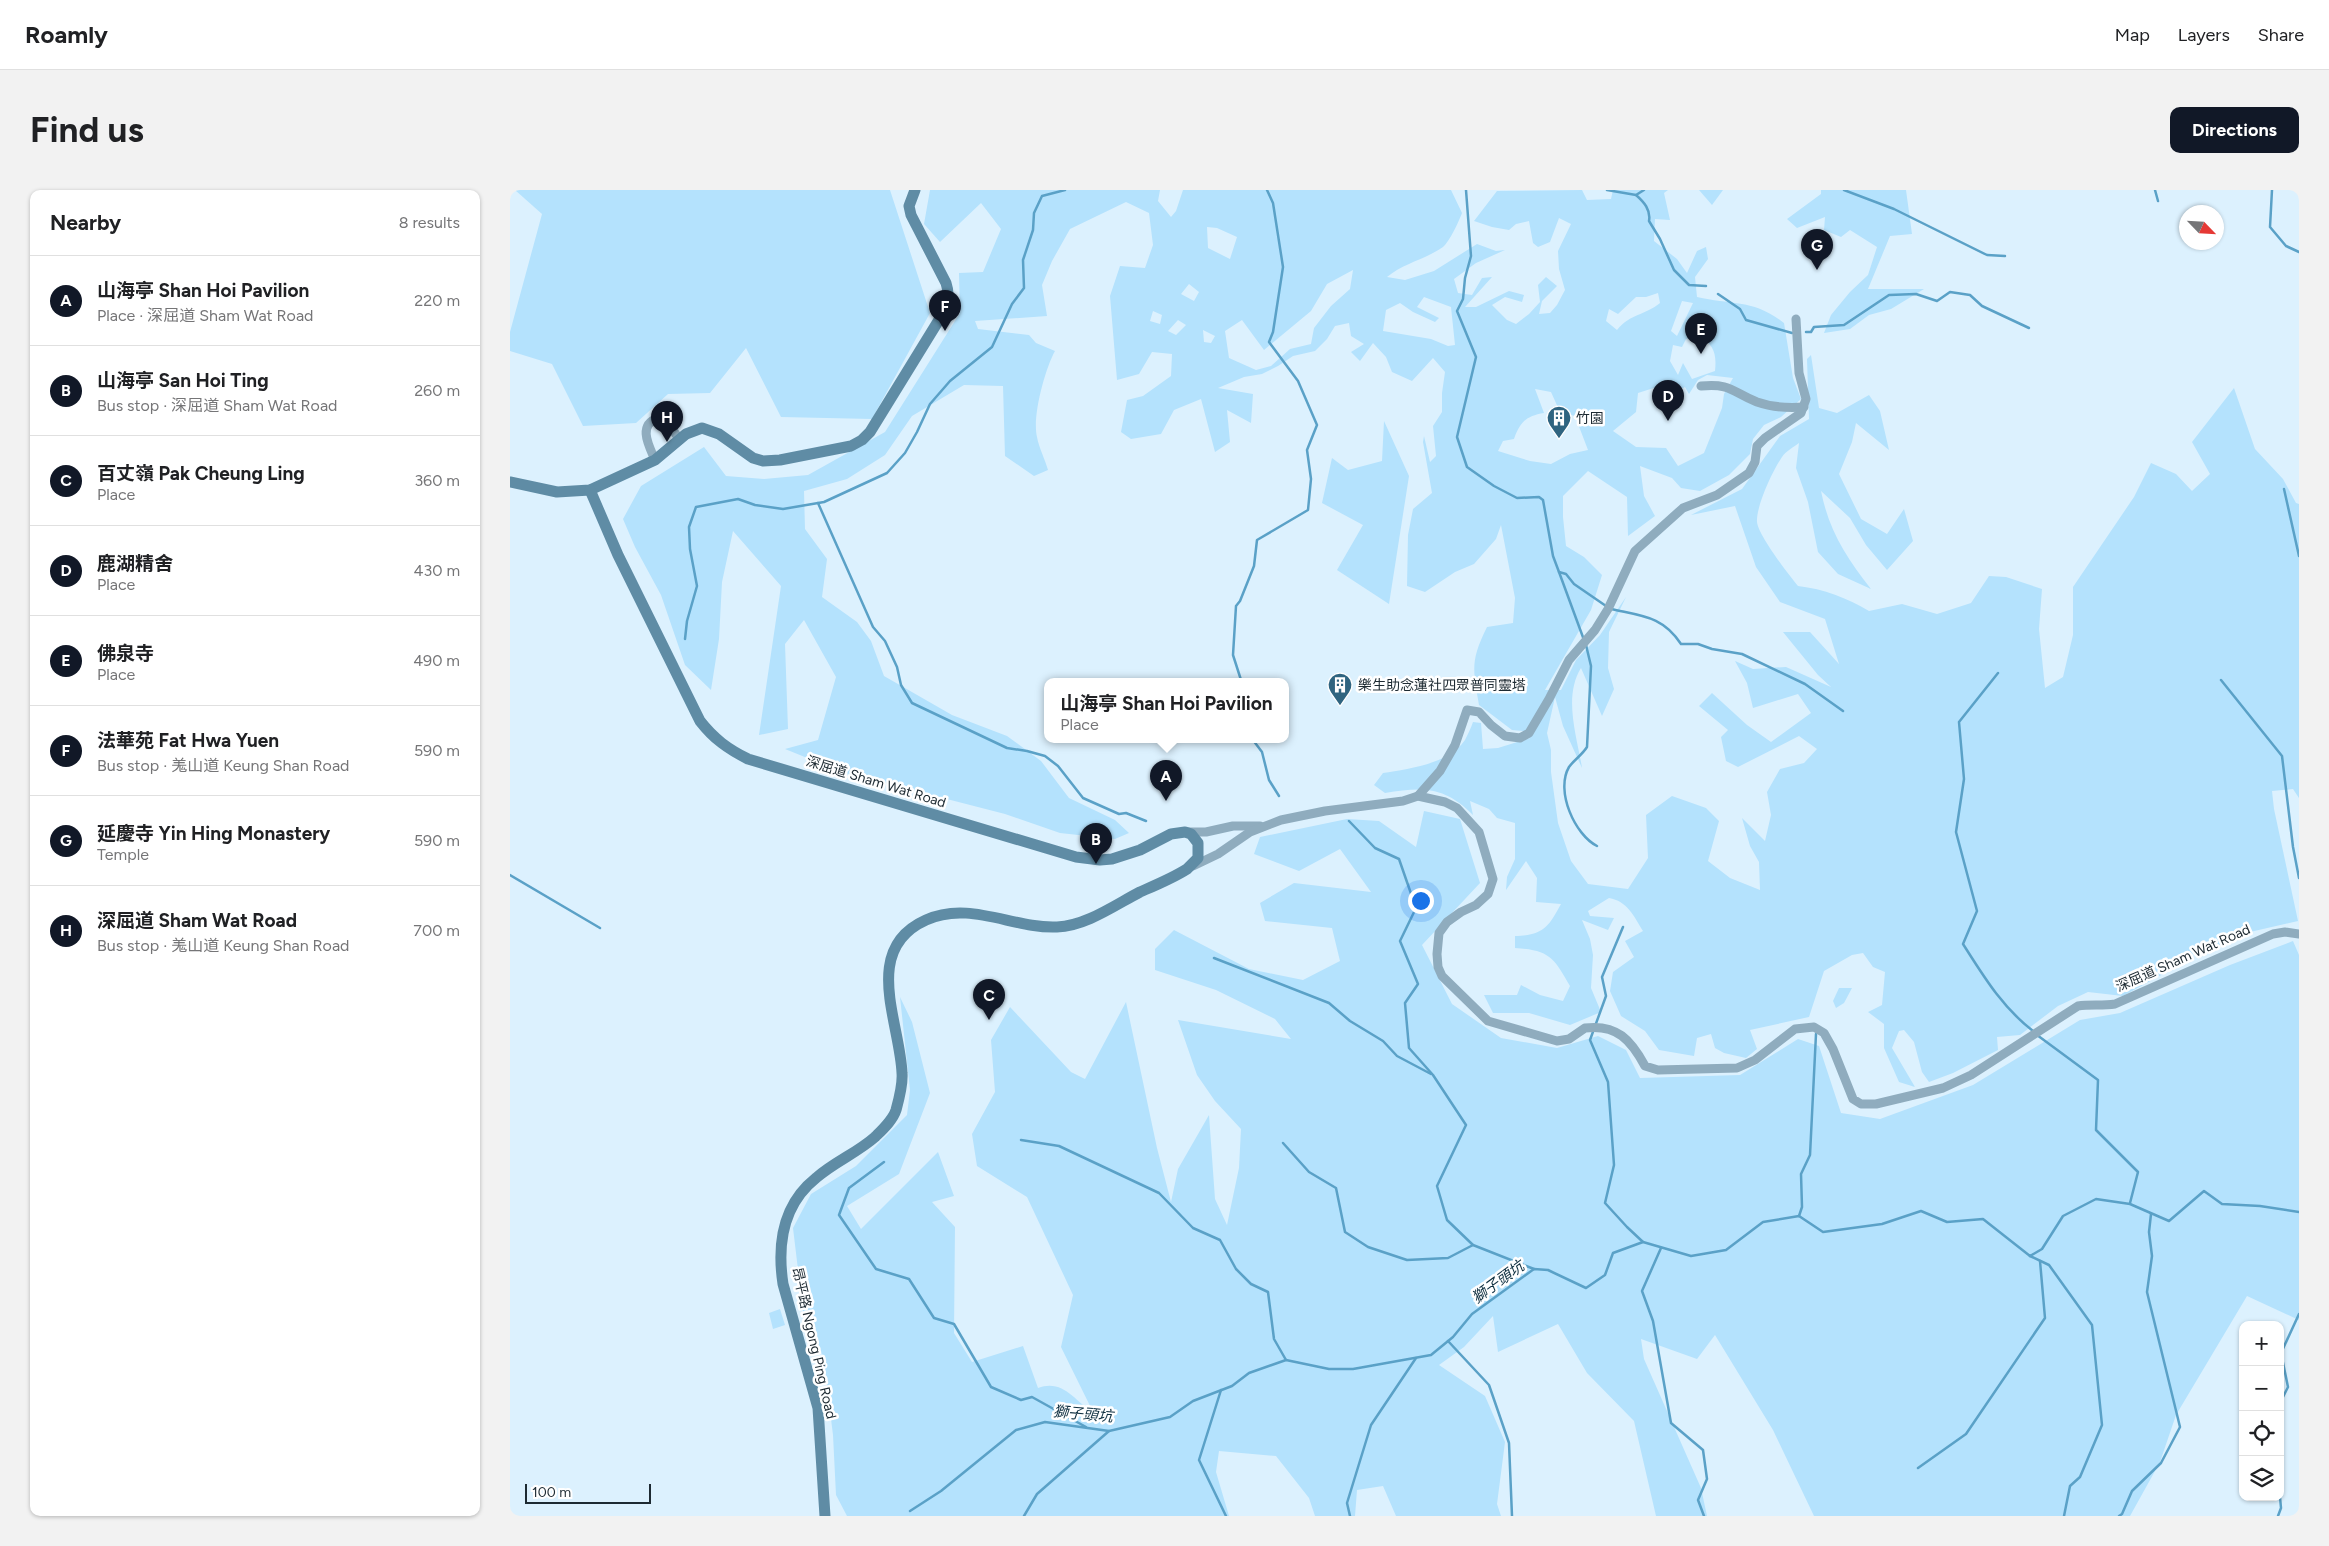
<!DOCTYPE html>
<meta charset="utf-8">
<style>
:root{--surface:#fff;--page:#f2f2f2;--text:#202124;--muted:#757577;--line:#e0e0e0;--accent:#111827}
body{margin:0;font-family:Figtree,"Noto Sans SC",sans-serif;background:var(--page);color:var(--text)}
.controls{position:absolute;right:15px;bottom:15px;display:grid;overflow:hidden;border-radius:10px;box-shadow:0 1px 4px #0004}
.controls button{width:45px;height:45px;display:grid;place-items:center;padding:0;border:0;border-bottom:1px solid var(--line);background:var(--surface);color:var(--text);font:25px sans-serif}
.compass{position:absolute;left:1669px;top:15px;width:45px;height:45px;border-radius:50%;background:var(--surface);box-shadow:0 1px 4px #0004;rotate:115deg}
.scale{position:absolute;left:15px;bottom:12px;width:126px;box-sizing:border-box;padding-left:5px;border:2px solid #1d2a32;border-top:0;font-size:14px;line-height:18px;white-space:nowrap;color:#1d2a32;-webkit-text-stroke:4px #fff;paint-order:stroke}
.you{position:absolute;left:910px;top:710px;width:18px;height:18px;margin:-12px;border:4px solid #fff;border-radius:50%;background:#1a73e8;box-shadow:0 0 0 8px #1a73e833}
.badge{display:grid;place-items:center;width:32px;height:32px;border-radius:50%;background:var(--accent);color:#fff;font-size:16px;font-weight:700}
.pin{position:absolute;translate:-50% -41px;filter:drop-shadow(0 1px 2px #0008)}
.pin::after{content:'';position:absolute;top:26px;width:18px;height:15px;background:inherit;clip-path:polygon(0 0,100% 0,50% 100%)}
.popup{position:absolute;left:534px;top:488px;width:245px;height:65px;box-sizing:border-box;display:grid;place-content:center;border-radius:10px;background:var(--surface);filter:drop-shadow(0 1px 4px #0005);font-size:16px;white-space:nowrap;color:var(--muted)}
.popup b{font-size:19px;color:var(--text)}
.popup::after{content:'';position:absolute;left:50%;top:100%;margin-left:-10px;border:10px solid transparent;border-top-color:var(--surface)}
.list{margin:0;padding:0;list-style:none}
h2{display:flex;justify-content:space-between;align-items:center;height:65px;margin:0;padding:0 20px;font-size:21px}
h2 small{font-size:16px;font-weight:400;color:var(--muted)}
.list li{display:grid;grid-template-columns:32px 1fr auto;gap:15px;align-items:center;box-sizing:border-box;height:90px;padding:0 20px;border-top:1px solid var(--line)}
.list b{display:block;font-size:19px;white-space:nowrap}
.list p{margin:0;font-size:16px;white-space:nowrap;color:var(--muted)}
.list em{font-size:16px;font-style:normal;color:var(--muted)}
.icon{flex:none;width:28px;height:28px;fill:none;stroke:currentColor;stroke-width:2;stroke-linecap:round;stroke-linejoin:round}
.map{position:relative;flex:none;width:1789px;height:1326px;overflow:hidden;border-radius:10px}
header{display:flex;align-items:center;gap:30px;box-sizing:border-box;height:70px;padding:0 25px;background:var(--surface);border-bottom:1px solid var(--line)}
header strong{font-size:24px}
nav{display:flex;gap:28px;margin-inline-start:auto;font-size:18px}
.intro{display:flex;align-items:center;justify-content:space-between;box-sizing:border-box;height:120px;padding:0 30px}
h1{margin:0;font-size:35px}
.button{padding:12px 22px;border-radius:10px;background:var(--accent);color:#fff;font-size:18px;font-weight:700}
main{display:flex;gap:30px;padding:0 30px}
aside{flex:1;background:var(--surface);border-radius:10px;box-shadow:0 1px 4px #0004}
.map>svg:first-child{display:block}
.green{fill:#b4e2fd;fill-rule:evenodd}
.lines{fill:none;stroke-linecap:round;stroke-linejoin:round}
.stream{stroke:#5aa1c7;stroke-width:2.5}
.minor{stroke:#8facbe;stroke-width:9}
.secondary{stroke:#5f8ca5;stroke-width:11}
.labels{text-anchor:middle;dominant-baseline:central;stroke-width:5;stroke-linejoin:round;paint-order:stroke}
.poi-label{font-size:14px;fill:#1d2a32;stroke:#fff;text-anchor:start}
.street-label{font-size:14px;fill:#1d2a32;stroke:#fff}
.water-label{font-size:15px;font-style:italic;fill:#0e2f40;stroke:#fff}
</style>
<header>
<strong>Roamly</strong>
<nav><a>Map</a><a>Layers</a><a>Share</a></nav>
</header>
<div class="intro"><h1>Find us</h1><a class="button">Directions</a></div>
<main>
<aside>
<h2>Nearby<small>8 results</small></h2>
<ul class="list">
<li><span class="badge">A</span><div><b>山海亭 Shan Hoi Pavilion</b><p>Place · 深屈道 Sham Wat Road</p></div><em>220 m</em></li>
<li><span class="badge">B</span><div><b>山海亭 San Hoi Ting</b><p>Bus stop · 深屈道 Sham Wat Road</p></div><em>260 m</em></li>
<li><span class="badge">C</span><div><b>百丈嶺 Pak Cheung Ling</b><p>Place</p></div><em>360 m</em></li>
<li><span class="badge">D</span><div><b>鹿湖精舍</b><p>Place</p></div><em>430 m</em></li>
<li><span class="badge">E</span><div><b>佛泉寺</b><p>Place</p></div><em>490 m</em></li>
<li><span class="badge">F</span><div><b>法華苑 Fat Hwa Yuen</b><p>Bus stop · 羗山道 Keung Shan Road</p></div><em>590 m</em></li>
<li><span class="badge">G</span><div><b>延慶寺 Yin Hing Monastery</b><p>Temple</p></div><em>590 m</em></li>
<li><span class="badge">H</span><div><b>深屈道 Sham Wat Road</b><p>Bus stop · 羗山道 Keung Shan Road</p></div><em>700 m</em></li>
</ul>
</aside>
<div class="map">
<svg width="1789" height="1326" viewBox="0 0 1789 1326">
<rect width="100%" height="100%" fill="#dcf1fe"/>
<!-- green -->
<g class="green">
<path d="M0 0H380L420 123 362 229 271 227 236 158 200 203 158 204 126 233 73 236 42 174 0 161V142L32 24 5 0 0 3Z"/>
<path d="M420 0H650L648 11 661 27 666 21 673 0H941L952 23C949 31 940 51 933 57 916 69 894 73 877 87L895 90 924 81 967 54 986 61 995 60 966 73 944 89 948 103 962 105 972 88 982 87 955 117H966L999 101 1014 105 1012 112 995 107 982 115 997 130 1006 134 1019 124 1030 112 1028 95 1036 87 1047 96 1032 111 1029 124 1040 123 1047 115 1055 100 1049 79 1048 61 1061 34 1049 28 1040 52 1028 57 1023 53 1019 31 1006 34 999 40 982 37 964 31 987 1 1072 0 1077 10 1101 9 1103 0H1158L1154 3 1160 30 1145 29 1144 51 1167 69 1177 83 1187 61 1196 57 1198 69 1185 87 1187 107C1221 115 1244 109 1274 133L1283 188 1291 209 1271 227 1254 235 1243 249 1240 264 1219 285 1190 301 1171 298 1162 288 1130 276 1134 306 1145 326 1118 346 1117 307 1078 281 1053 306V327L1056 356 1074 367 1092 385 1081 420 1035 500H1051L1066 470 1090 445 1116 407 1099 442 1098 478 1104 499 1092 526 1071 478C1053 507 1067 546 1072 578L1053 536 1045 507 1037 543 1041 560V582L1048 633 1061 671 1078 694 1118 699 1138 668 1136 625 1162 606 1196 618 1209 631 1198 671 1220 688 1250 700 1249 672 1240 656 1232 628 1255 651 1261 625 1257 602 1270 579 1294 573 1307 559 1289 546 1228 577 1216 571 1211 547 1218 540 1189 516 1202 503 1237 535 1261 552 1301 523 1288 504 1243 518 1237 493 1225 471 1243 479 1276 477 1321 497 1308 485 1273 442H1300L1329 474 1315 429 1270 412 1246 377 1225 316 1181 325 1232 299 1270 246 1299 229 1297 169 1301 165 1309 218 1327 223 1359 205 1370 221 1379 260 1346 233 1342 252 1329 284 1351 329 1377 344 1394 319 1403 351 1377 380 1356 355 1340 328 1311 301C1319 341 1336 367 1361 399L1328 384 1308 362 1298 312 1286 278 1289 253C1284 257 1276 261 1272 267 1263 280 1246 316 1247 332 1248 345 1279 385 1288 396 1314 399 1337 408 1359 421L1392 414 1427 424 1461 413 1479 386 1496 387 1532 399 1529 439 1535 498 1553 487 1563 445V397L1624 307 1641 273 1666 284 1682 301 1700 284 1682 252 1724 198 1745 259 1773 289 1786 313 1789 314V608L1783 599 1762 601 1764 619 1788 731 1727 745 1713 754 1686 761 1655 783 1613 806 1578 802 1548 816 1510 845 1487 847 1488 860 1443 883 1419 892 1412 882 1404 852 1394 840 1389 841 1382 858 1405 897 1389 892 1374 858V834L1358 822 1372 815 1375 782 1363 777 1353 763 1342 765 1314 781 1299 827 1240 840 1247 859 1236 868 1214 863 1205 858 1201 844 1187 848 1184 866 1149 860 1135 841 1111 826 1100 801 1103 782 1124 767 1115 751 1133 741C1124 726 1117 711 1099 708L1078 721 1080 726 1104 728 1098 740 1072 730 1080 749 1083 765 1081 798 1091 822 1060 835 1019 823H983L974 805H1007L1011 795 1030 805 1053 811 1060 796C1044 768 1040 760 1005 758V746C1033 745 1038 738 1051 714L1026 712 1027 688 1016 671 996 700 997 687 1005 669V633L987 628 979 619 960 611 963 625C934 596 913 597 875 603L864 595 873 583C898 579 939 574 955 550 958 544 961 538 963 532L971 533 973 559 988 558 1020 548 1013 541 1002 540 969 515C963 480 960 471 977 437L1003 433 1005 408 991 335 986 349 964 374 945 382 915 402 897 396 898 345 903 319 922 303 913 252 914 246 920 272 926 266 923 236 932 222V203L935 182 923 168 902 191 882 182 876 167 863 153 850 171 841 162 854 154 841 146 839 133 825 136 817 149 805 161 783 166 768 176 752 184 734 187 708 198 743 204 741 233 717 220 720 252 705 262 691 209 664 220 651 244 621 249 611 242 617 210 633 206 661 186 662 164 642 162 629 184 607 190 600 106 610 76 635 78 643 55 639 23 616 12 560 39 542 71 532 95 537 126 465 131 468 139 519 145 526 153 545 161C535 179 522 227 527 247 529 258 535 269 538 280L524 286 495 266 493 196 454 195 402 226 375 265 337 289 294 301 295 339 317 369 312 407 347 432 361 451 374 486 442 525 497 546 531 571 559 608 605 630 619 643 605 649 550 643 495 624 332 582 275 559 308 550 326 487 294 430 275 454 278 539 249 545 271 396 223 341 212 392 209 449 201 500 175 475 151 405 125 357 113 329 131 296 194 257 216 286 254 289 298 285 375 242 450 123 449 83 473 82 491 39 471 13 430 52 414 34ZM697 37 707 38 727 47 720 69 698 58ZM843 80 840 99 821 116 804 138 801 154 780 159 761 176 746 180 719 168 715 141 732 130 754 160 801 121 817 94ZM679 94 689 102 684 111 671 104ZM1148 103 1150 113C1134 126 1121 123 1107 140L1096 131 1099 119 1108 124 1126 107H1136ZM914 107 941 117 945 155 938 156 921 149 873 141 876 120 890 113 903 122 925 132 929 128 907 117ZM1172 111 1183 113 1167 146 1161 141ZM643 121 652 125 650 134 640 131ZM668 130 676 135 666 145 658 141ZM693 140 705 146 701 153 694 152ZM1190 145C1203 156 1207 162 1205 181L1182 189 1173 173 1168 185 1160 171 1163 155 1172 157 1176 149ZM1197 185 1223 188 1214 204 1212 218 1194 263 1168 276 1156 258 1126 257 1103 241 1126 222 1128 203 1153 195 1165 202 1175 197 1179 204 1188 190ZM1025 199 1041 202 1050 222 1065 226 1078 260 1060 264 1041 274 1020 271 988 261 993 251 1004 249C1010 232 1016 226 1034 223Z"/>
<path d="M1189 0H1213L1202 15Z"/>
<path d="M1311 0H1396L1402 44 1380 46 1358 99H1414L1381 119 1359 125 1340 139 1314 143 1321 125 1340 102 1358 85 1367 57 1340 40 1331 47 1314 40 1315 27 1287 38 1277 29 1311 4Z"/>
<path d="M874 231 899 286 879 414 827 380 853 335 812 313 822 268 838 280 872 271Z"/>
<path d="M914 621 950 629 970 693 912 755 942 814 991 848 1047 858 1088 846 1116 860 1130 888 1230 885 1288 849 1309 856 1331 923 1370 929 1463 895 1570 830 1610 823 1720 775 1783 751 1789 765V1130L1737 1106 1666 1225 1650 1272 1620 1326H1304L1263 1240 1205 1145 1187 1169 1131 1149 1134 1169 1191 1298 1197 1326H1146L1124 1231 1077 1183 1048 1134 988 1162 983 1126 954 1157 929 1175 975 1206 995 1252 987 1314 991 1326H886L873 1296 847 1300 845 1326H805L799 1308 766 1266 709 1261 706 1282 719 1326H337L326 1305 323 1245 313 1165 296 1146 283 1038 301 1004 346 976 397 925 400 900 390 807 402 832 420 903 389 984 337 1016 351 1039 428 962 444 1006 422 1012 445 1037 444 1143 462 1172 513 1156 528 1198C553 1189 564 1210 584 1224L551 1157 563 1105 517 1007 467 976 462 944 485 902 481 850 500 817 561 882 575 889 616 812 647 958 661 1012 668 979 699 925 705 1009 717 1035 729 978 731 939 705 911 687 885 668 830 781 849 765 829 706 800 645 780V759L664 740 739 779 793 790 830 771 822 738 755 731 750 713 784 693 861 702 830 659 789 681 744 664 750 647 837 629 869 631 906 657Z"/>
<path d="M1329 798H1342L1334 813 1326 818 1323 811Z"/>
<path d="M270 1119 275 1135 263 1139 259 1123Z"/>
</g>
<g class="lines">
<!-- stream -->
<g class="stream">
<path d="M956 0 961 66 955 88 953 109 947 121 966 167 947 247 957 277 984 296 1007 308 1029 307 1033 310 1043 366 1049 382 1056 384 1064 394 1096 416"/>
<path d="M1097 0 1126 5 1134 0"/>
<path d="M1334 0 1384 19 1477 65 1495 66"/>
<path d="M1645 0 1648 11"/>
<path d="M1762 0 1760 37 1776 56 1789 62"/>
<path d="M1126 5C1134 12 1141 20 1139 31L1150 49 1164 80 1179 95 1196 96"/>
<path d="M1208 104 1230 119 1236 130 1282 143"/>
<path d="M1296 142H1301L1304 137 1334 135 1379 105 1406 104 1427 111 1440 102 1460 105 1472 116 1519 138"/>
<path d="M1774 299 1789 366"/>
<path d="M308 313 363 437 375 451 387 477 391 495 402 513 497 558 517 561 535 566 548 576 573 608 609 624 616 623 636 631"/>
<path d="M1049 382 1074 450"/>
<path d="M1101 419C1132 426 1153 426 1171 454H1188L1202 459 1232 464 1295 494 1333 521"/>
<path d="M175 449 177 431 187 396 180 359 179 337 186 317 228 309 245 315 273 319 314 312 377 283 395 263 407 242 420 214 440 191 482 157 502 114 514 98 513 70 523 40 524 23 532 6 555 0"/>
<path d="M1076 455 1081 476 1077 557C1072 565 1064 570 1059 577 1045 601 1065 645 1087 656"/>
<path d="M1488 483 1449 532 1454 589 1446 642 1467 721 1453 754C1474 787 1492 817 1523 841"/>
<path d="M1711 490 1772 566 1783 657 1789 688"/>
<path d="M729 492 731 490 723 465 726 416 730 411 744 376 747 350 798 320 801 289 797 260 807 235 788 191 759 152 763 142 773 77 763 13 757 0"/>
<path d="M743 550 752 562 759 590 769 606"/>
<path d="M839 631 865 658 889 669 906 718 890 751 908 794 895 813 899 858 923 885 956 935 927 996 937 1030 963 1055 1024 1079"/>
<path d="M0 685 90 738"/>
<path d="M1113 737 1092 787 1096 806 1080 850 1098 892 1104 975 1095 1013 1117 1037 1133 1052"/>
<path d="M704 768 819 813 840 831 873 851 887 866 921 884"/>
<path d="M1527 845 1588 890 1586 940 1628 982 1620 1013"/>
<path d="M511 950 549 956 649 1003 683 1038 710 1050 726 1079 741 1094 758 1102 764 1149 776 1170"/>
<path d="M773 953 799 982 826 998 835 1042 858 1057 897 1070 938 1068 963 1055"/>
<path d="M374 972 339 998 329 1025 366 1079 399 1089 424 1128 444 1134 481 1197 511 1210 522 1207 576 1237"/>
<path d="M1289 1026 1292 1017 1291 984 1300 965 1306 844"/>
<path d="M1151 1058 1132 1101 1143 1131 1161 1233 1193 1260 1197 1289 1188 1310 1194 1326"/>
<path d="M1520 1066 1539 1075 1582 1135 1592 1235 1570 1287 1560 1296 1554 1326"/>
<path d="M938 1151 979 1195 999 1253 1002 1326"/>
<path d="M711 1200 689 1270 716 1326"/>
<path d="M1770 1213 1778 1197 1771 1163 1789 1124"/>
<path d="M1408 1278 1456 1244 1535 1128 1530 1071"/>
<path d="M400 1321 431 1301 506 1240 535 1232 599 1241 660 1227 683 1211 722 1196 739 1183 776 1170 819 1179H843L921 1165 943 1147 962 1124 1024 1079 1038 1080 1076 1098 1095 1085 1103 1063 1133 1052 1181 1066 1216 1060 1253 1032 1289 1026 1313 1042 1372 1034 1411 1021 1437 1032 1473 1029 1520 1066 1532 1059 1553 1026 1586 1009 1620 1014 1659 1031 1694 1001 1712 1014 1750 1016 1789 1022"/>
<path d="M0 1323 2 1326"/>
<path d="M514 1326 527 1304 599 1241"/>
<path d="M840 1326 837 1313 861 1235 906 1168"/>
<path d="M1609 1326 1612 1324 1622 1301 1651 1273 1670 1237 1637 1102 1642 1066 1639 1042 1641 1024"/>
<path d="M1768 1326 1771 1318 1770 1307"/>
</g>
<!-- minor -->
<g class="minor">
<path d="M1191 196C1221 193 1222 202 1247 212 1261 217 1280 218 1294 217"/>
<path d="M145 270C139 256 127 235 148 228L157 232 170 250"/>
<path d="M908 606 930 581 945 555 957 520 969 522 981 535 995 546 1010 548 1019 543 1039 509 1059 470 1085 440 1098 419 1125 361 1173 318 1207 305 1239 283 1245 272 1247 256 1255 248 1291 223 1296 209 1289 183 1286 129"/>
<path d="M676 642H696L723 636H750"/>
<path d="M683 676 708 664 740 642 771 630 815 621 893 611 908 606 935 612 947 618 969 642 983 689 978 704 966 715 951 722 937 732 929 743 927 764 928 777 932 786 978 831 1047 851 1059 849 1075 838C1107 834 1121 850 1135 876L1148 880 1227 878 1245 870 1285 839 1304 837 1314 843 1323 859 1343 909 1351 914H1366L1433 898 1461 885 1568 816C1580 814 1592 816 1605 814L1763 744 1775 742 1789 744"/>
</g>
<!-- secondary -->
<g class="secondary">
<path d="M0 292 47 302 80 300 145 270 176 244 192 238 209 244 243 268 253 271 270 270 341 256 352 250 360 242 432 125C438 114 440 105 436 93L401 25 399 16 405 0"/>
<path d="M80 300 108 365 190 531C204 549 218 559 238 569L566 667 590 670 602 669 630 660 661 644 675 642 681 644 688 653V668L677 679C663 688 646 695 630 702 605 715 576 736 547 737 504 739 459 710 416 730 351 759 390 832 392 883 393 895 389 909 386 920 383 930 372 940 365 947 347 963 324 972 306 988 272 1015 267 1054 273 1094L308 1218 315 1326"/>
</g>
</g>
<!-- icons -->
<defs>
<symbol id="building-pin" viewBox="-11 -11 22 30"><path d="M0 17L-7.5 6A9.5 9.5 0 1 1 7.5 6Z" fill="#2f6480" stroke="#fff"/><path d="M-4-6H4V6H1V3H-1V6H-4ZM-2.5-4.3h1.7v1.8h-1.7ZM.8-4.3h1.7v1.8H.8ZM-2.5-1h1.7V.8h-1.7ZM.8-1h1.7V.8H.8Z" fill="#fff"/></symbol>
</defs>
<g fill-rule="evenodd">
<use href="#building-pin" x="1035" y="214" width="28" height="38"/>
<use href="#building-pin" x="816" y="481" width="28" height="38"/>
</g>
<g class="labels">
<!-- poi labels -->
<g class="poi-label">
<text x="1066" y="228">竹園</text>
<text x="848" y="495">樂生助念蓮社四眾普同靈塔</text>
</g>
<!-- street labels -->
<g class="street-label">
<text transform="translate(366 592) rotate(17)">深屈道 Sham Wat Road</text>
<text transform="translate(1673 768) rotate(-24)">深屈道 Sham Wat Road</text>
<text transform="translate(304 1153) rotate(77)">昂平路 Ngong Ping Road</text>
</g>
<!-- water labels -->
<g class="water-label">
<text transform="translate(988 1092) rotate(-36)">獅子頭坑</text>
<text transform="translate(573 1224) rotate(5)">獅子頭坑</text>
</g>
</g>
</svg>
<div class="controls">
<button>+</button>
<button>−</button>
<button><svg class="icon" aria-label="locate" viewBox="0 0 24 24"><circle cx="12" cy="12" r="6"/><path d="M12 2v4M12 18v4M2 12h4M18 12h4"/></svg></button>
<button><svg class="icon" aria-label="layers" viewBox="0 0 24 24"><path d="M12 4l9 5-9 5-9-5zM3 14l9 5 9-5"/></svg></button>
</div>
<svg class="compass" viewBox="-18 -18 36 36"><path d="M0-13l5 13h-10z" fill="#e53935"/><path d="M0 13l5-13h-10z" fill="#757577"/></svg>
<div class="scale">100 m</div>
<div class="you"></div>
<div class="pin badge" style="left:656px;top:611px">A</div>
<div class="popup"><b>山海亭 Shan Hoi Pavilion</b>Place</div>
<div class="pin badge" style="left:586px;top:674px">B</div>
<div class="pin badge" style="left:479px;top:830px">C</div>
<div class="pin badge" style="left:1158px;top:231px">D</div>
<div class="pin badge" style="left:1191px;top:164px">E</div>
<div class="pin badge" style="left:435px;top:141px">F</div>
<div class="pin badge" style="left:1307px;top:80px">G</div>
<div class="pin badge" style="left:157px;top:252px">H</div>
</div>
</main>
